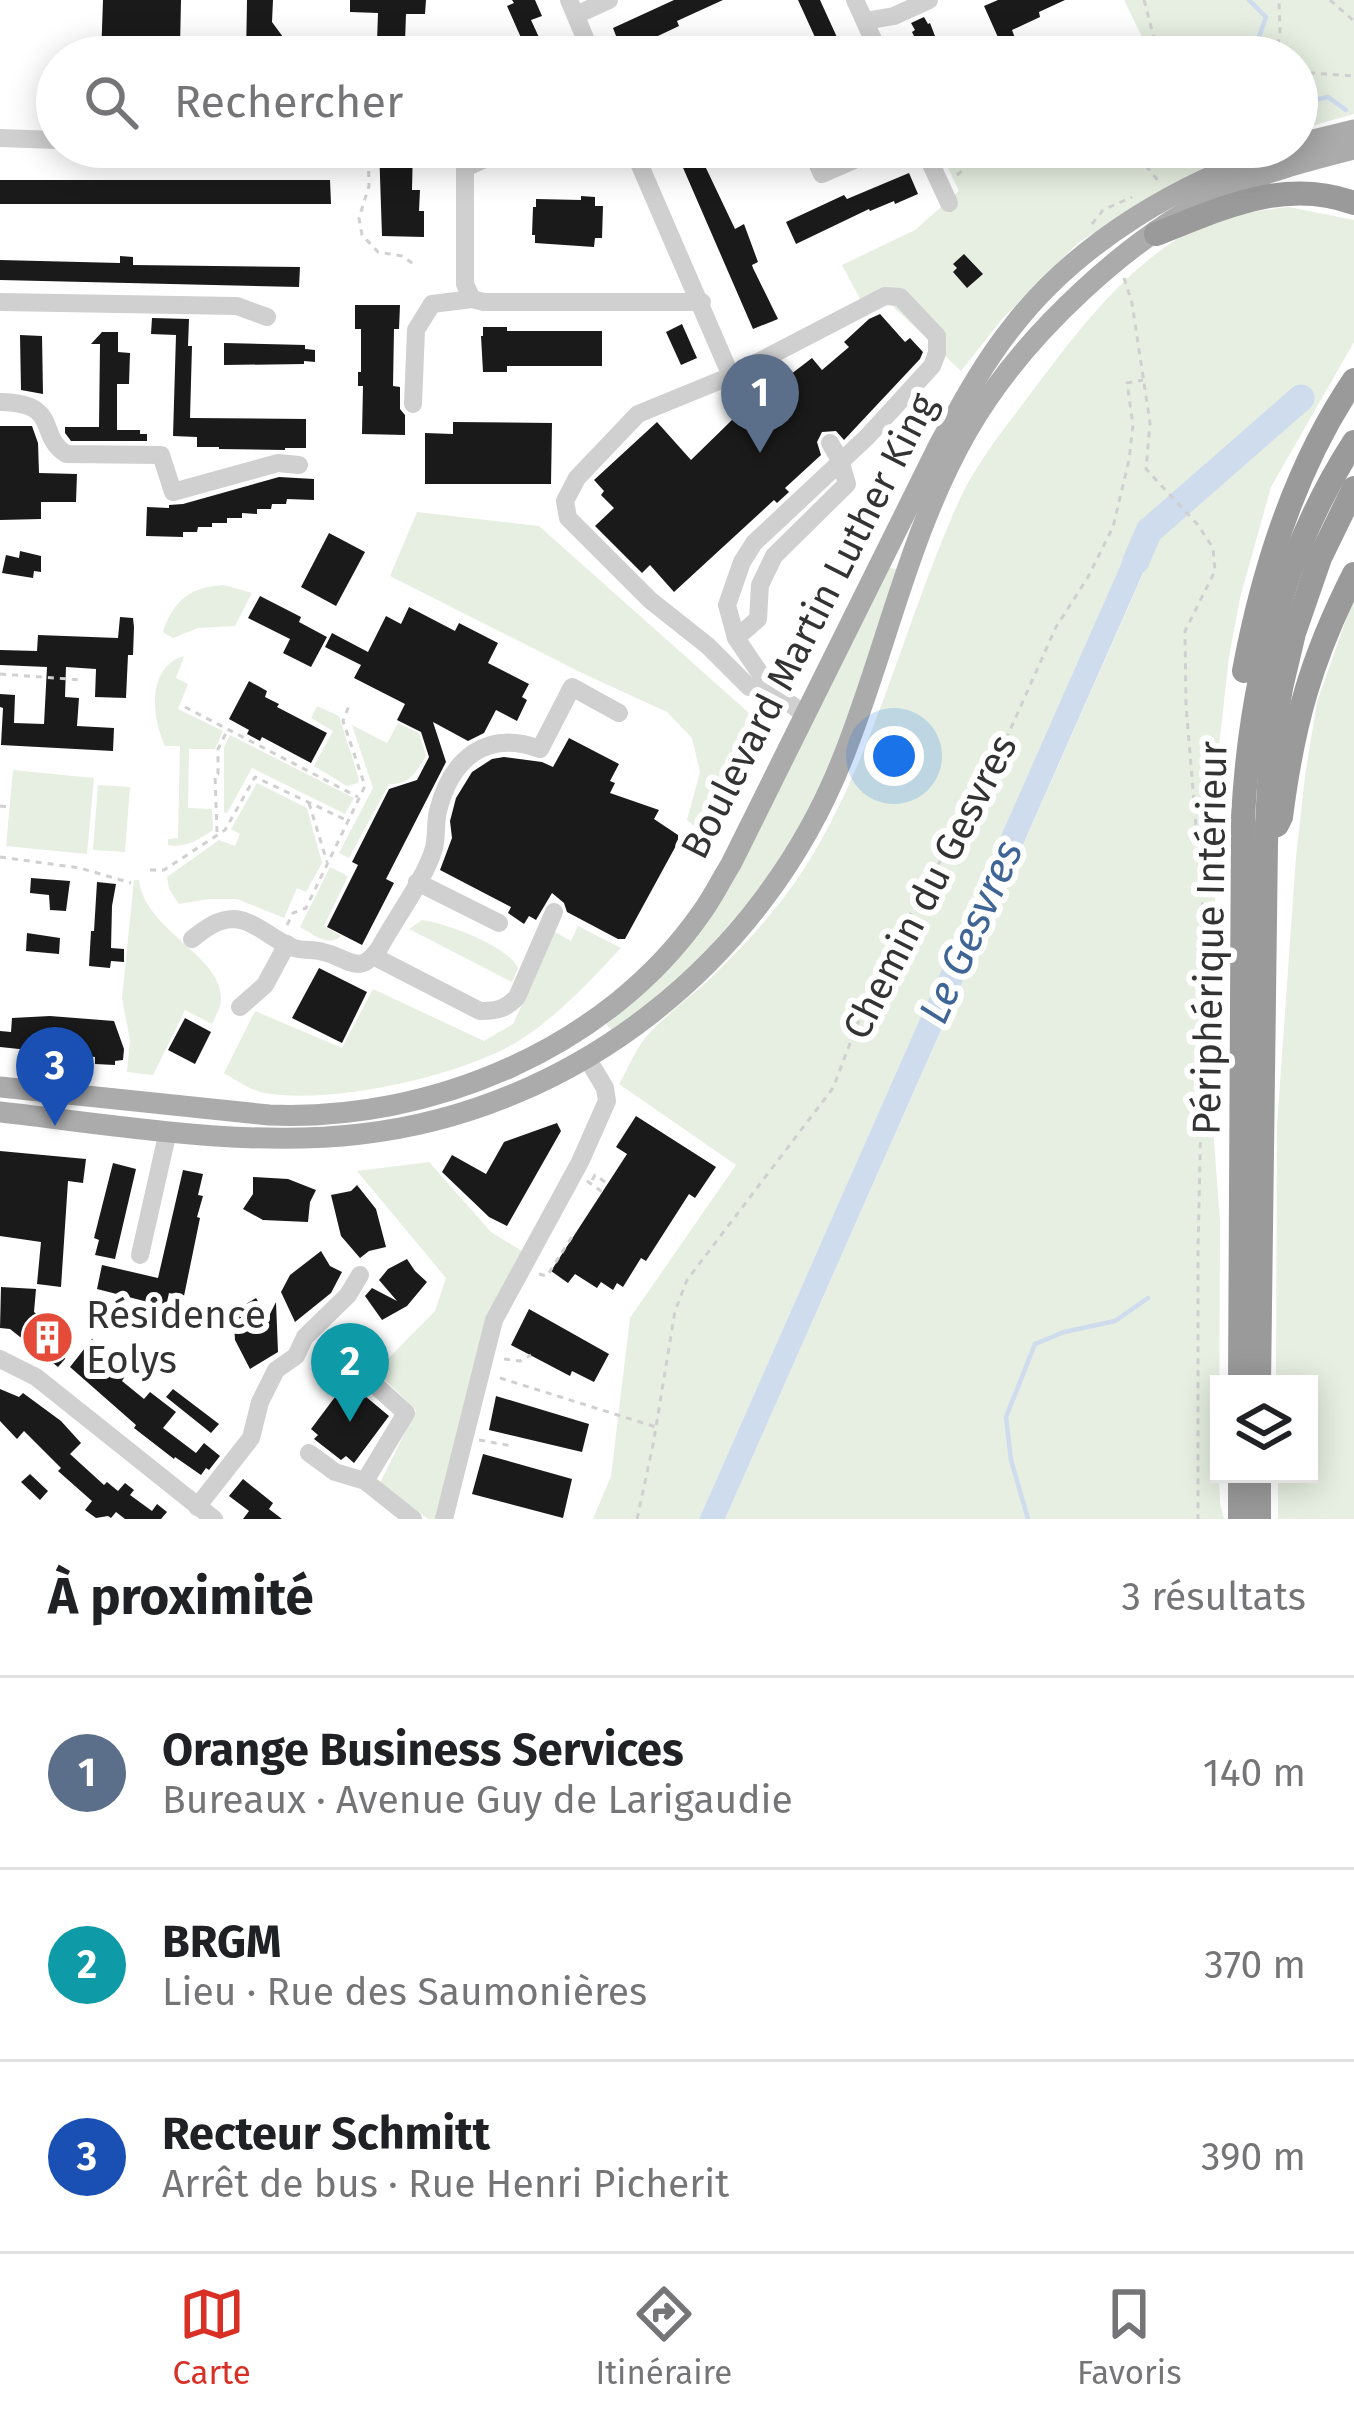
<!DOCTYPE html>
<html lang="fr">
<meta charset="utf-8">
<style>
:root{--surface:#fff;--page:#f6f6f6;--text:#202124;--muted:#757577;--line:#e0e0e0;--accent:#d93025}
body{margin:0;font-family:"Fira Sans",sans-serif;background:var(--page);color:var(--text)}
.controls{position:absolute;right:36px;bottom:36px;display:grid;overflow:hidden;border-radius:0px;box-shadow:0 6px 30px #0003}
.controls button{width:108px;height:108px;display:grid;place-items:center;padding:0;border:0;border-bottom:3px solid var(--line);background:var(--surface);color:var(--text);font:60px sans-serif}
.you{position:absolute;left:894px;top:756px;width:42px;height:42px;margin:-30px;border:9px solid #fff;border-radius:50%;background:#1a73e8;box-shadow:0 0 0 18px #1a73e833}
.badge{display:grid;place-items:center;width:78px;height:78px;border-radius:50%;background:var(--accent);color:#fff;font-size:39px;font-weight:700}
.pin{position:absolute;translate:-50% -99px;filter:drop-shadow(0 3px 6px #0008)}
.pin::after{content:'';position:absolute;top:63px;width:42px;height:36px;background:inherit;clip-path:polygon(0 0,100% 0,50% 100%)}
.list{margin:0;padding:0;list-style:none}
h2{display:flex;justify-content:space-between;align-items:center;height:156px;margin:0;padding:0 48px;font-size:51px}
h2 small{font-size:39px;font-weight:400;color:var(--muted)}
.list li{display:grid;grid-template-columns:78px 1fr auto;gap:36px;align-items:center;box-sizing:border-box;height:192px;padding:0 48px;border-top:3px solid var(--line)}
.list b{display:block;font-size:45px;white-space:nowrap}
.list p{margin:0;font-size:39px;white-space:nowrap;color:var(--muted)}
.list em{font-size:39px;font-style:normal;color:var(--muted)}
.icon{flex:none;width:66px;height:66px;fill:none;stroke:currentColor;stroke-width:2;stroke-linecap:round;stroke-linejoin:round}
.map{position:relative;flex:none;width:1354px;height:1519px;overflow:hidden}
.search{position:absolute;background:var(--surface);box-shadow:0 6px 30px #0003;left:36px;right:36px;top:36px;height:132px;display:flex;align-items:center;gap:30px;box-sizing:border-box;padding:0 42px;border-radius:66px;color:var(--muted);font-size:45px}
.sheet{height:732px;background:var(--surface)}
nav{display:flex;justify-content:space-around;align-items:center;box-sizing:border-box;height:168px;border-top:3px solid var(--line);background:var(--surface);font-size:33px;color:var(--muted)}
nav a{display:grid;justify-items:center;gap:6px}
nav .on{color:var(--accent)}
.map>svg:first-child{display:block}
.green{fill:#e6efe1}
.water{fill:#cedcee}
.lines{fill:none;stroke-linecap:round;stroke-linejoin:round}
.stream{stroke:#cedcee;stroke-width:4.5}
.river{stroke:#cedcee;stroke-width:27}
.building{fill:#1a1a1a}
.path{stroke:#d0d0d0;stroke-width:3;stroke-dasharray:6 6;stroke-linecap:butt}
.minor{stroke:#d0d0d0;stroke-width:18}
.major{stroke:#ababab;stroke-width:21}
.highway{stroke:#9a9a9a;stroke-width:24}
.labels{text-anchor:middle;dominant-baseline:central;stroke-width:12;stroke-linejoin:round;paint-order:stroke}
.street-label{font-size:39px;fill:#333;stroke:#fff}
.poi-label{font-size:39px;fill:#333;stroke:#fff;text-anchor:start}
.water-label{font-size:42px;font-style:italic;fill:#3f6596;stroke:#fff}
</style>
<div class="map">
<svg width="1354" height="1519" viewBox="0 0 1354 1519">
<rect width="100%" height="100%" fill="#fff"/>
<!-- green -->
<g class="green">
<path d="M1124 0H1354V114L1297 130V57H1110L1142 37Z"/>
<path d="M974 147H1250L1229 154 1164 189 1078 243 1003 318 961 371 883 297 866 310 842 265 915 230 959 191 947 166Z"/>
<path d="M1289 207 1354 220V342L1271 487 1240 598 1229 657 1218 755 1211 1099 1220 1222 1219 1474 1220 1504 1224 1519H725L1158 540 1141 520 699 1519H593L611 1476 630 1318 736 1165 619 1084C628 1069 635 1050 646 1037 666 1014 692 996 714 975 749 941 787 899 812 856 877 747 906 619 958 503 975 464 1003 431 1028 397 1072 339 1115 279 1177 239 1211 217 1250 211 1289 207Z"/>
<path d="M417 512 539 526 749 713 714 811 699 830 687 820 700 772 692 738 667 712 582 673 390 576Z"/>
<path d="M888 567 899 570 830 768 806 818 768 879 684 977 612 1030 605 1023 670 959Z"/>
<path d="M224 585 252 593 235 626 198 628 173 638 163 632C174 599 191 587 224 585Z"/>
<path d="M1354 597V1519H1278V1474H1309V1384H1276L1277 1126 1296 857 1305 776 1317 702Z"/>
<path d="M184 656 176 678 188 684 178 709 223 731 215 749H189L188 808 212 809 213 830C198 840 186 848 168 845V839L178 838 180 746H165C151 716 147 667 184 656Z"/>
<path d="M317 706 339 716 359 779 358 783 347 786 314 766 333 731 311 718Z"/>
<path d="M398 723 419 733 426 756C417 772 409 785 389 784L349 858 339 853 373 788 352 725 387 743Z"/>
<path d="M230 735 354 798 345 814 252 768 227 813 224 812V748Z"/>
<path d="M13 770 94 778 87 854 6 846Z"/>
<path d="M257 783 307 808 322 863 306 892 297 888 284 918 237 899H209L179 904 169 889 167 877 219 840 235 846 240 834 231 829Z"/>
<path d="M98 785 130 787 125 852 93 850Z"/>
<path d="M330 867 348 876 324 926 341 936C328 948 313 934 300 927Z"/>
<path d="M134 880H139C144 929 220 955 221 997 222 1006 216 1015 212 1024L185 1010 153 1075 127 1072 130 1040 122 998Z"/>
<path d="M422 920C446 923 508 946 518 968L512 982 409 929Z"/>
<path d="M578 926 621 948C590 981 556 1018 517 1042 461 1076 331 1105 265 1093 251 1091 236 1080 224 1073L255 1011 342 1048 373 989 484 1041 513 1024 555 932 571 941Z"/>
<path d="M429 1162 491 1232 522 1251 436 1519H428L380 1483 416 1410 376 1371 435 1311 446 1278 357 1171Z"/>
</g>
<!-- water -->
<path class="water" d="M1141 519 1158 539 725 1519H699Z"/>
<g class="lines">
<!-- stream -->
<g class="stream">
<path d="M1249 0 1266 17 1252 57"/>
<path d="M1297 104 1328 97 1346 110"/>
<path d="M1028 1519 1011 1460 1006 1417 1035 1344 1064 1332 1115 1321 1148 1298"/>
</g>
<!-- river -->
<path class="river" d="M1136 561 1149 531 1301 398"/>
</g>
<!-- building -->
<g class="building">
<path d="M103 0H181L180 47 126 45V57H101Z"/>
<path d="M247 0H273L272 22 283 37H272L271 57H246Z"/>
<path d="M350 0H426L425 14H406L405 42H414V57H368V41L377 42 378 13 350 12Z"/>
<path d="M512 0H535L542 16 531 20 548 57H521L515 43 522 40 507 6 514 3Z"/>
<path d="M674 0H723L677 21 679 26 641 44 648 57H624L613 28Z"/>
<path d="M798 0H820L846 57H824Z"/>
<path d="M998 0H1065L1039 12 1040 17 1012 30 1015 38 1001 44 984 6Z"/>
<path d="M924 17 928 24 930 23 943 57H924L912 32 915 30 911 23Z"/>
<path d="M379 147H413L412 190H420L419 211H424V237L382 236Z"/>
<path d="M674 147H696L735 229 744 224 758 262 752 265 753 268 778 319 753 329Z"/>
<path d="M909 173 918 194 895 204 894 201 870 211 869 209 796 244 786 222 844 195 847 199Z"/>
<path d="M0 180H330L331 204H0Z"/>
<path d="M581 196 595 197V206H603L602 238H595L594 247 535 243V235H532L533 207H536V199L581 200Z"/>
<path d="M964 254 983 274 967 288 953 272 957 268 953 264Z"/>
<path d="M120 256 133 257V265L300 267 299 287 0 280V260L120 263Z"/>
<path d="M355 305H400L399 329H394L393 386 400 387V409L405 415V435L362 434 363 386H358V372H361V329H355Z"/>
<path d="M880 314 905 342 910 338 923 352 920 359 844 440 836 431 822 432 817 442 821 455 785 488 789 492 777 503 774 500 674 592 650 565 642 573 595 526 614 508 601 495 604 491 594 480 657 422 691 460 777 376 782 381 812 358 822 370 849 347 844 342 869 319Z"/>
<path d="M152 318 189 319 188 346H192L190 418 306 419V448H285V450L219 449V447H197V437L173 436 176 335 151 334Z"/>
<path d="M682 324 697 358 681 365 666 332Z"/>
<path d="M483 327H507V331H602V366H507V372H483L481 336H483Z"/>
<path d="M102 332H118V352L130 353 129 384H117V430H140V434H147V441H71L65 433V427H99L100 344H91Z"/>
<path d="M20 335 42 336 43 394 21 390Z"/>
<path d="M224 343 305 345V349L315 350V362L304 361V364L224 365Z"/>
<path d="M453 422 552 423 551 484H425V433L453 434Z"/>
<path d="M0 426H32L38 443 39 473 77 474 76 502H41V519L0 520Z"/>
<path d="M279 477 314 479V500L287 499 286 504H272L271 509H257V514L242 513V518H227V523H212V527H198L197 532H183V537L146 536 147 507 169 508V505L183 504Z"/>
<path d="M329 533 365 552 336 606 301 587Z"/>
<path d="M20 551 41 556V572L34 571 33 578 2 573 6 555 19 558Z"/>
<path d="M260 596 301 617 299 622 327 637 311 667 283 653 290 639 248 618Z"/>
<path d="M409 607 455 631 459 623 498 643 488 663 529 684 522 697 527 700 517 721 496 710 484 733 468 741 433 722 446 762 386 879 394 883 362 945 327 927 358 865 352 862 389 789 417 780 429 757 421 732 397 720 405 704 354 678 361 665 325 647 332 633 368 652 386 616 401 624Z"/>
<path d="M120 617 133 618 134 627 133 655H128L126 698 95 697 96 669 66 667 65 697 79 698 77 726 114 728 113 751 1 745 3 708 0 707V694L15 695 14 723 44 724 47 667 0 665V650L37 651 38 635 118 638Z"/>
<path d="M249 681 267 691 265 697 279 704 277 707 327 733 311 763 262 737 260 741 247 734 249 730 229 719Z"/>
<path d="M569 738 619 764 610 781 615 783 610 793 659 810 654 819 678 835V842L625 939H618L567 912 564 903 552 893 536 920 529 916 524 924 508 913 511 907 440 870 452 838 450 821 456 798 472 772 492 759 504 757 542 762 553 767Z"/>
<path d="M31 878 70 881 66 911 50 910 49 895 30 893Z"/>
<path d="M97 882 116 884 112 906 111 948 124 949V962L111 961 110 968 89 966 91 931H94Z"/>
<path d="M27 933 60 938 59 954 26 951Z"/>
<path d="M319 968 367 992 342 1043 292 1018Z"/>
<path d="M50 1016 114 1021 124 1049 123 1060 115 1061V1065L95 1064V1057L0 1047V1031L11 1032 12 1018Z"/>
<path d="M185 1018 211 1032 195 1064 168 1050Z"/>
<path d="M636 1116 716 1167 695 1198 689 1194 646 1261 641 1258 623 1287 617 1283 613 1290 601 1282 597 1288 575 1274 568 1283 551 1271 627 1154 616 1147Z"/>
<path d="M557 1123 561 1131 507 1226 489 1217 442 1172 452 1155 486 1174 504 1142Z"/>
<path d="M0 1151 86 1159 83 1183 68 1181 61 1287 37 1284 41 1242 0 1236Z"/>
<path d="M113 1163 136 1169 115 1259 95 1255 99 1240 94 1238Z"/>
<path d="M183 1170 203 1174 198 1195 203 1196 197 1217 200 1218 184 1296 169 1293 164 1315 146 1311 148 1302 97 1289 102 1265 158 1278Z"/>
<path d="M253 1177 288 1179 316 1190 310 1202 308 1222 263 1220 243 1209 253 1194Z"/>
<path d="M357 1185 376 1209 386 1247 369 1251 360 1258 341 1236 331 1195 351 1191Z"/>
<path d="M321 1251 330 1266 342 1272 331 1293 295 1322 281 1292 290 1275Z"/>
<path d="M407 1259 415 1271 427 1282 407 1306 382 1320 365 1296 372 1288 397 1301 379 1280 388 1269Z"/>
<path d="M1 1287 36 1289 34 1312 67 1338 65 1359 58 1367 10 1329 0 1328Z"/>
<path d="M256 1298 268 1318 276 1302 278 1352 250 1369 235 1340 233 1308 241 1307Z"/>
<path d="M529 1309 609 1354 594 1382 572 1371 570 1376 511 1345Z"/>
<path d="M92 1339 111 1354 108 1358 127 1373 122 1381 144 1399 150 1392 176 1412 163 1428 196 1453 204 1443 220 1456 209 1470 206 1468 201 1475 175 1457 174 1459 134 1428 136 1425 70 1367Z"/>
<path d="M347 1381 389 1416 354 1463 346 1456 341 1460 314 1439 318 1435 311 1429Z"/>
<path d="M0 1389 19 1397 23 1393 61 1421 81 1443 70 1454 104 1485 107 1482 118 1491 125 1483 134 1490 130 1495 152 1511 157 1504 167 1512 161 1519H125L116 1512 111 1518 108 1516 96 1518 85 1510 92 1501 58 1471 61 1468 24 1431 17 1439 0 1421Z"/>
<path d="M173 1389 219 1424 211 1433 166 1397Z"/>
<path d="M496 1396 589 1424 582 1452 489 1430Z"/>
<path d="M483 1454 572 1479 563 1518 472 1494Z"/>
<path d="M30 1474 48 1491 40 1500 21 1482Z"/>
<path d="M243 1479 273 1503 269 1509 282 1519H243L249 1511 229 1496Z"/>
</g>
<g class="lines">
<!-- path -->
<g class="path">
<path d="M1144 0 1159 57"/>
<path d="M1330 0 1354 21"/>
<path d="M1276 57 1280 32 1279 0"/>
<path d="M1297 72 1354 76"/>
<path d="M368 147 369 186 359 218 362 235 378 252 402 256 415 265"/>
<path d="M1131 147 1160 183"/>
<path d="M957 175 990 147"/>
<path d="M1092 224 1103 210 1132 197"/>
<path d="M1124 278 1132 303 1150 423 1146 469 1198 525 1213 548 1215 571 1185 631 1186 706 1205 934 1198 1250V1519"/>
<path d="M0 674 82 680"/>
<path d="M185 707 358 797"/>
<path d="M309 803 327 862"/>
<path d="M0 806 7 807"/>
<path d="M217 832 215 775 218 774V749L227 731"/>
<path d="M0 857 80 868 131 883"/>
<path d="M150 870H164L225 830 255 777 346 820"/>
<path d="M287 925 293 913 306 908 365 786 343 721 350 703"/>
<path d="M592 1180 595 1175 608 1184"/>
<path d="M587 1181 601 1191 604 1188"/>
<path d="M539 1274 547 1276 575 1232"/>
<path d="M504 1359 520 1361 531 1355"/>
<path d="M500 1378 656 1427"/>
<path d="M479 1440 512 1446"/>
<path d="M637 1519 653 1445 675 1311 687 1280 833 1088 864 1007 885 959 995 764 1056 627 1088 577 1113 527 1129 460 1133 425 1127 383 1143 380"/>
</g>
<!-- minor -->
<g class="minor">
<path d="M569 0 593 57"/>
<path d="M855 0 881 57"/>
<path d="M576 15 609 0"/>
<path d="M865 21 894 16 929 0"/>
<path d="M0 138 57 140"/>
<path d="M511 147 465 168V284L472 299 484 302H702"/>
<path d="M632 147 731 376"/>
<path d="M810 147 822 174 884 147"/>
<path d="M923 147 949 203"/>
<path d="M0 302 237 306 267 317"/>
<path d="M0 402C62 403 36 435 66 454L161 455 173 492 278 463 299 465"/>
<path d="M413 404 416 330 432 304 472 299"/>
<path d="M736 638 727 605 742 562 754 543 867 437 932 366 937 353V336L900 297 885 296 731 376 638 414 577 478 565 501 568 518 650 600 708 646 749 687 772 691 806 715"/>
<path d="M772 691 736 638 758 619 760 585 774 556 847 484 840 460 830 443"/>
<path d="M417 882 499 923"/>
<path d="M192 939C205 929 217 919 234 919 255 920 275 942 294 948 303 951 314 949 323 952 350 958 359 978 380 947 395 919 426 877 434 848 437 836 435 823 438 811 451 759 486 729 540 749L572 687 619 713"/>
<path d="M373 956 480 1011C497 1011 506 1009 517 997L554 912"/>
<path d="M240 1007 265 985 287 944"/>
<path d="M140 1255 168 1131"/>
<path d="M0 1359 36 1377 214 1519"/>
<path d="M362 1373 406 1413 365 1481"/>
<path d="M309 1453 335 1472 365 1481 413 1519"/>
<path d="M197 1507 251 1438 260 1402 276 1370 296 1356 305 1337 348 1295 360 1275"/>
<path d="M444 1519 494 1320 580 1162 607 1101 605 1088 587 1058"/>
</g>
<!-- major -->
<g class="major">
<path d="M1297 144 1354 130"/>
<path d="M0 1087 269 1115C431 1122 608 1048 702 912 713 897 721 880 731 864L940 443C962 403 984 362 1013 326 1080 240 1184 180 1287 147"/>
<path d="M0 1112C116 1125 245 1148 361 1134 577 1109 762 960 842 760 886 651 909 532 968 430 1022 336 1132 233 1230 188 1270 170 1312 160 1354 149"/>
</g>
<!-- highway -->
<g class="highway">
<path d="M1156 234C1221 209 1284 177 1354 203"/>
<path d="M1244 671C1263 569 1295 467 1354 380"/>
<path d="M1277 825 1281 817C1293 723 1311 659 1354 574"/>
<path d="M1240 1384 1243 817C1250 684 1281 555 1354 442"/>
<path d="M1259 1384 1266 842 1271 749 1281 688 1294 633 1320 558 1354 488"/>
<path d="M1240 1474V1519"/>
<path d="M1259 1474V1519"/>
</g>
</g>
<!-- icons -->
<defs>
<symbol id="building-disc" viewBox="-11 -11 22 22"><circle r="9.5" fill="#e54b39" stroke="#fff"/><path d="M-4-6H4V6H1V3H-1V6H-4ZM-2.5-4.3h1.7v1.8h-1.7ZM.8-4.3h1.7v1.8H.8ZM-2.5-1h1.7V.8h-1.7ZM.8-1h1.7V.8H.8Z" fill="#fff"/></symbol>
</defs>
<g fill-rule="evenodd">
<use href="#building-disc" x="18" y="1308" width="59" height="59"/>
</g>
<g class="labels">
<!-- street labels -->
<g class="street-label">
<text transform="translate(809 626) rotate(-63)">Boulevard Martin Luther King</text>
<text transform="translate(930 887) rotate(-63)">Chemin du Gesvres</text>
<text transform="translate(1210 938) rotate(-89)">Périphérique Intérieur</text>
</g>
<!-- poi labels -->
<g class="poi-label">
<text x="86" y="1315">Résidence<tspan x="86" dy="45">Eolys</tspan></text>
</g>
<!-- water labels -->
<g class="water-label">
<text transform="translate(971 932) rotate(-66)">Le Gesvres</text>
</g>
</g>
</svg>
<div class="controls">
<button><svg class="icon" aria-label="layers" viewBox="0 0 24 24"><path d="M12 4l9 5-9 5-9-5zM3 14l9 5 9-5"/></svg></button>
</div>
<div class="you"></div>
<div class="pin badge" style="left:760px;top:453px;background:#5c6f8a">1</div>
<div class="pin badge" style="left:350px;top:1422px;background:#0f9aa8">2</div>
<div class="pin badge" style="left:55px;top:1126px;background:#1a4fb4">3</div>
<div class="search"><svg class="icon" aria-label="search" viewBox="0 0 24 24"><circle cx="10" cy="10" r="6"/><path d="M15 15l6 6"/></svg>Rechercher</div>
</div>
<section class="sheet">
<h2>À proximité<small>3 résultats</small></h2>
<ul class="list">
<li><span class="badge" style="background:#5c6f8a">1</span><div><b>Orange Business Services</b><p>Bureaux · Avenue Guy de Larigaudie</p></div><em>140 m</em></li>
<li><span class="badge" style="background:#0f9aa8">2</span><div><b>BRGM</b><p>Lieu · Rue des Saumonières</p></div><em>370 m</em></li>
<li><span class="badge" style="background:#1a4fb4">3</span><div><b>Recteur Schmitt</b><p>Arrêt de bus · Rue Henri Picherit</p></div><em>390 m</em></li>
</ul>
</section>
<nav>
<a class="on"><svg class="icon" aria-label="map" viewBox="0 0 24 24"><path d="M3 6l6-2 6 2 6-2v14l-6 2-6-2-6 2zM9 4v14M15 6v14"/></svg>Carte</a>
<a><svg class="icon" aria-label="directions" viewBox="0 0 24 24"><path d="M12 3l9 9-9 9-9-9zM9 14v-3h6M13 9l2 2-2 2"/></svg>Itinéraire</a>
<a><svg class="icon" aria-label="saved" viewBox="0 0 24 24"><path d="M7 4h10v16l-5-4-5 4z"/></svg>Favoris</a>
</nav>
